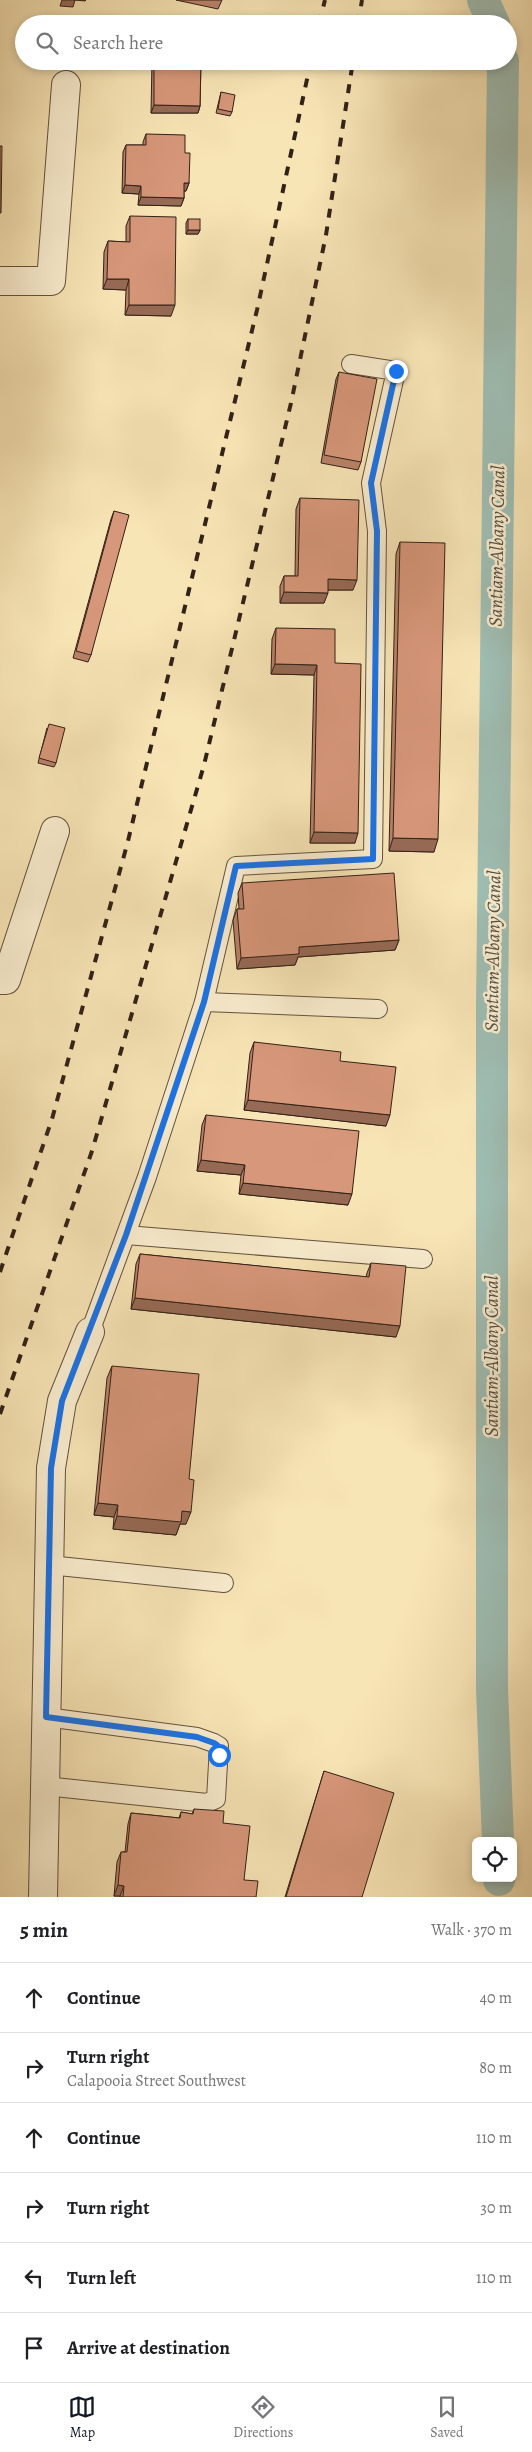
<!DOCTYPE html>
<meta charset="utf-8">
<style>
:root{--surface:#fff;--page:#f6f6f6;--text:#202124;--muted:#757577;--line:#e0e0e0;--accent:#111827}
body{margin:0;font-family:Alegreya,serif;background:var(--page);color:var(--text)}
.controls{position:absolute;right:15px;bottom:15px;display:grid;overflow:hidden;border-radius:8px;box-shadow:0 2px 8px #0003}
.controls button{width:45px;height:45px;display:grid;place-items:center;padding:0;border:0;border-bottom:1px solid var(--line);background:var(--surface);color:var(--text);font:25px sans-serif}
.stop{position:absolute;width:15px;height:15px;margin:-11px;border:4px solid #1a73e8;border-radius:50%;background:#fff}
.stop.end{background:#1a73e8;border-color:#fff;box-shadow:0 1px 5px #0008}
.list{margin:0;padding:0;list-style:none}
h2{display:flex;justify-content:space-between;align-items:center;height:65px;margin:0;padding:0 20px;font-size:21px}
h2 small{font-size:16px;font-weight:400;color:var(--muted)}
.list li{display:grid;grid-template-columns:32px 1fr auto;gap:15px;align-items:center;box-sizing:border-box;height:70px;padding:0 20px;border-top:1px solid var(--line)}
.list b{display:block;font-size:19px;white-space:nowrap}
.list p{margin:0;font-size:16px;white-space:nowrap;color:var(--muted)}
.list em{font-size:16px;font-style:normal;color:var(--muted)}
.icon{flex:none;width:28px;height:28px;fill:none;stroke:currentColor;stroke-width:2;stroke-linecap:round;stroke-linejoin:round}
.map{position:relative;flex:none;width:532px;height:1897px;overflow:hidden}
.search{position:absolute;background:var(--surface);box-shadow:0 2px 8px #0003;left:15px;right:15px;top:15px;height:55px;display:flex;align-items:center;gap:12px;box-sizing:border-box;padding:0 18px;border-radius:28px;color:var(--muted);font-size:19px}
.sheet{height:485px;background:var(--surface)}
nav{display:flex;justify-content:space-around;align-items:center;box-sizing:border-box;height:70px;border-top:1px solid var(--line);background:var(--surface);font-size:14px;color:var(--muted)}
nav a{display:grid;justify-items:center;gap:2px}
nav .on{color:var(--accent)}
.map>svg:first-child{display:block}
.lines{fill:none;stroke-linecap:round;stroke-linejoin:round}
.canal{stroke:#9fbeb4;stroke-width:32}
.service-casing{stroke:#64523f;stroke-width:20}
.minor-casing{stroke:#64523f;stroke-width:30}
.service{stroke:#faeed0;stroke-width:18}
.minor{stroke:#faeed0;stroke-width:28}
.rail{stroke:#322117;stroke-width:4;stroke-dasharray:9 9;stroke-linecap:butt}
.wall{fill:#b98269;stroke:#322117}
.shaded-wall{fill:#966a55;stroke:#322117}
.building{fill:#d7977a;stroke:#322117}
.route{stroke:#1a73e8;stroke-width:6}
.labels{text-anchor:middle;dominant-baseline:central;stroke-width:5;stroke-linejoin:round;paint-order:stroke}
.water-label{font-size:19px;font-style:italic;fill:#535046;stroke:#faeed0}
</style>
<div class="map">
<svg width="532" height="1897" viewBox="0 0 532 1897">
<rect width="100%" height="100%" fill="#f8e5b6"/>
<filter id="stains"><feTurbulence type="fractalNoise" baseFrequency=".004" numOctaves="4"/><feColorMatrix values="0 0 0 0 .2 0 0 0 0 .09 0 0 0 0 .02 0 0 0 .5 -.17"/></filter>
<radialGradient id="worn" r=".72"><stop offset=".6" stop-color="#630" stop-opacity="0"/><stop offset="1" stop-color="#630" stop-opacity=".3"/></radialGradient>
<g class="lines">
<!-- canal -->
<g class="canal">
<path d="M483 0 494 24"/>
<path d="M498 1841 492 1689V1007L503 61"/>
<path d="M499 1878V1880"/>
</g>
<defs>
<g id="service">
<path d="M204 1002 378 1009"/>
<path d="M126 1235 423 1259"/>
<path d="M90 1332 147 1177 204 1002 236 866 373 859 377 531 371 483 396 371 351 364"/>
<path d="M49 1565 224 1583"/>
<path d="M45 1786 207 1803 216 1799 219 1746 214 1743 197 1737 46 1717"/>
</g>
<g id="minor">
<path d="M0 281H51L66 85"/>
<path d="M0 980H6L55 831"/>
<path d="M43 1897 51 1468 62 1401 90 1332"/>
</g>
</defs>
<!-- service casing -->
<use href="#service" class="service-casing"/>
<!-- minor casing -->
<use href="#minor" class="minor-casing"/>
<!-- service -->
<use href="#service" class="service"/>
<!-- minor -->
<use href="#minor" class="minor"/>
<!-- rail -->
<g class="rail">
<path d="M319 24 325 0"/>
<path d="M358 24 362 0"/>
<path d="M0 1272 52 1119 128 841 257 310 311 61"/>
<path d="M0 1414 92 1151 204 765 291 403 326 235 353 61"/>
</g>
</g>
<!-- wall -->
<g class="wall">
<path d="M176 0H222L218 9Z"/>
<path d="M152 61H201L200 106 198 113H151Z"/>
<path d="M221 92 232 112 230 116 216 113Z"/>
<path d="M146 134 185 153 189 183 186 191H184V198L181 206 138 205 139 194 122 193 123 152 126 145H143V142Z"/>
<path d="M130 216 171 316 125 315 126 290 103 289 104 252 108 241 126 242V226Z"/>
<path d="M188 219 200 230 198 234H186V223Z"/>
<path d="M339 372 361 462 358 470 321 463 336 379Z"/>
<path d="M300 498 353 590H328L324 603H280V586L284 576H295L296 509Z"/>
<path d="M114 511 91 655 88 662 73 658 111 519Z"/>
<path d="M400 542 434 852 389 851 396 554Z"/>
<path d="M276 628 335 663 355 843H310L314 675 271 674 272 639Z"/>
<path d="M47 728 56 763 54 767 38 763Z"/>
<path d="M242 883 399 940 395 950 298 957 295 965 237 969 233 920 237 909H239L238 893Z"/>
<path d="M254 1042 340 1061 386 1126 244 1110 250 1053Z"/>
<path d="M206 1115 348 1205 239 1194 241 1175 197 1171 202 1125Z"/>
<path d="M140 1254 366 1277 367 1273 371 1263 396 1337 131 1309 136 1264Z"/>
<path d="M112 1366 189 1479 186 1524H180L176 1535 113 1529 114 1517 94 1515 107 1378Z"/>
<path d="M324 1771 362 1897H285L320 1784Z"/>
<path d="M194 1809 223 1823 244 1880 256 1897H120V1896H114L117 1862 121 1852H125L128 1824 131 1813 179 1818 181 1812 192 1814Z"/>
</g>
<!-- shaded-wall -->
<g class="shaded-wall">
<path d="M62 0H86L85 1 75 0 73 7 60 6Z"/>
<path d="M154 105 200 106 198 113H151Z"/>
<path d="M184 183H189L186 191H181Z"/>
<path d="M125 185 141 186 139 194 122 193Z"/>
<path d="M141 197 184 198 181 206 138 205Z"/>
<path d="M188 230H200L198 234H186Z"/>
<path d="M107 279H129L126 290 103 289Z"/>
<path d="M129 305H175L171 316 125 315Z"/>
<path d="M328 579 357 580 353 590H324Z"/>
<path d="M284 592 328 593 324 603H280Z"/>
<path d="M275 664 317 665 314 675 271 674Z"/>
<path d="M314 832 358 833 355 843H310Z"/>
<path d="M393 838 438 839 434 852 389 851Z"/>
<path d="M399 940 395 950 298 957 295 965 237 969 241 958 299 947Z"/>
<path d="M248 1100 390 1115 386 1126 244 1110Z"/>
<path d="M201 1160 245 1165 241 1175 197 1171Z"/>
<path d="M243 1183 352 1194 348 1205 239 1194Z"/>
<path d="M135 1298 400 1326 396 1337 131 1309Z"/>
<path d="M98 1503 118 1505 114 1517 94 1515Z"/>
<path d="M182 1511 191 1512 186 1524H180L176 1535 113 1529 117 1516Z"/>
<path d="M118 1885 124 1886 120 1896H114Z"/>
</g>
<!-- building -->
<g class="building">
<path d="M154 61H201L200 106 154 105Z"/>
<path d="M221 92 235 95 232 112 218 109Z"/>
<path d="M146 134 185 135V153H190L189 183H184V198L141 197V186L125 185 126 145H146Z"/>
<path d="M0 146H2L1 213H0Z"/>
<path d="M130 216 176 217 175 305H129V279H107L108 241 130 242Z"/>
<rect x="188" y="219" width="12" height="11"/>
<path d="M339 372 377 379 361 462 324 455Z"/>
<path d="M300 498 359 500 357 580 328 579V593L284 592V576H298Z"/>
<path d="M114 511 129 515 91 655 76 651Z"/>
<path d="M400 542 445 543 438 839 393 838Z"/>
<path d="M276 628 335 629V663L361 664 358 833 314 832 317 665 275 664Z"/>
<path d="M49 724 65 728 56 763 39 758Z"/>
<path d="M394 873 399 940 299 947V954L241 958 237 909H244L242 883Z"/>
<path d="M254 1042 341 1052 340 1061 396 1067 390 1115 248 1100Z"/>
<path d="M206 1115 359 1131 352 1194 243 1183 245 1165 201 1160Z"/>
<path d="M140 1254 369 1277 371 1263 406 1266 400 1326 135 1298Z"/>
<path d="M112 1366 199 1374 189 1479 194 1480 191 1512 182 1511 181 1522 117 1516 118 1505 98 1503Z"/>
<path d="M324 1771 394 1793 362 1897H286Z"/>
<path d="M194 1809 224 1811 223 1823 250 1826 244 1880 258 1881 256 1897H123L124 1886 118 1885 121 1852H127L131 1813 180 1818 181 1812 193 1814Z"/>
</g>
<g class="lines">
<!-- route -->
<path class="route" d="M219 1755 218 1746 214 1743 197 1737 46 1717 51 1468 62 1401 126 1235 204 1002 236 866 373 859 377 531 371 483 396 371"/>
</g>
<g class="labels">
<!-- water labels -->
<g class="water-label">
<text transform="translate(497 546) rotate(-89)">Santiam-Albany Canal</text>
<text transform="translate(493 951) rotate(-89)">Santiam-Albany Canal</text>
<text transform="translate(492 1356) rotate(-90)">Santiam-Albany Canal</text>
</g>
</g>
<rect width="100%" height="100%" filter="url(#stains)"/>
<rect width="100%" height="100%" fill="url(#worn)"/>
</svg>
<div class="controls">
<button><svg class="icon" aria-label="locate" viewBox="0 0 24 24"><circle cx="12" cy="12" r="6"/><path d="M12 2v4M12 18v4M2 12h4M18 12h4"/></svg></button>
</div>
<div class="stop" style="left:219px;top:1755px"></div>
<div class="stop end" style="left:396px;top:371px"></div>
<div class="search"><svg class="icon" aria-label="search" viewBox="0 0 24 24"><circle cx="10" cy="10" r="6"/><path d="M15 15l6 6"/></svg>Search here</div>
</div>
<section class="sheet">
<h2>5 min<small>Walk · 370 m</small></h2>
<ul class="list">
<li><svg class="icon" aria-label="ahead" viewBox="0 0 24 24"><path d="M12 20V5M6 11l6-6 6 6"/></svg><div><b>Continue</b></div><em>40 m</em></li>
<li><svg class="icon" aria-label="right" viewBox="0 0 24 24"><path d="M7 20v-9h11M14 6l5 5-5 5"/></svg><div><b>Turn right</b><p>Calapooia Street Southwest</p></div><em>80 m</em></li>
<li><svg class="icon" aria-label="ahead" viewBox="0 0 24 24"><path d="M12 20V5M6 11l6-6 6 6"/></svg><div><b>Continue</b></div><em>110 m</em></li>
<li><svg class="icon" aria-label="right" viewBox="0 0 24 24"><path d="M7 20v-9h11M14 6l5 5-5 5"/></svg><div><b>Turn right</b></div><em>30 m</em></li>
<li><svg class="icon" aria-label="left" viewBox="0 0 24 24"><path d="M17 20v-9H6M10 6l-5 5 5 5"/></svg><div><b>Turn left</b></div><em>110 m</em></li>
<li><svg class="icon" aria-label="arrive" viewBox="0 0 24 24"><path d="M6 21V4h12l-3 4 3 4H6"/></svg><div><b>Arrive at destination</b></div></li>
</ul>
</section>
<nav>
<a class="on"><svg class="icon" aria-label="map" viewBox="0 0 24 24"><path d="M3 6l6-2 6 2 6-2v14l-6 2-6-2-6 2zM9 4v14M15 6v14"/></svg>Map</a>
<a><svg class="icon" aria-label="directions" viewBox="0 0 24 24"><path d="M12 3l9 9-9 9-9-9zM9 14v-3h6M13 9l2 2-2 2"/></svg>Directions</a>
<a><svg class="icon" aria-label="saved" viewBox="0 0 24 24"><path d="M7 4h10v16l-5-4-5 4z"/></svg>Saved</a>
</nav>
